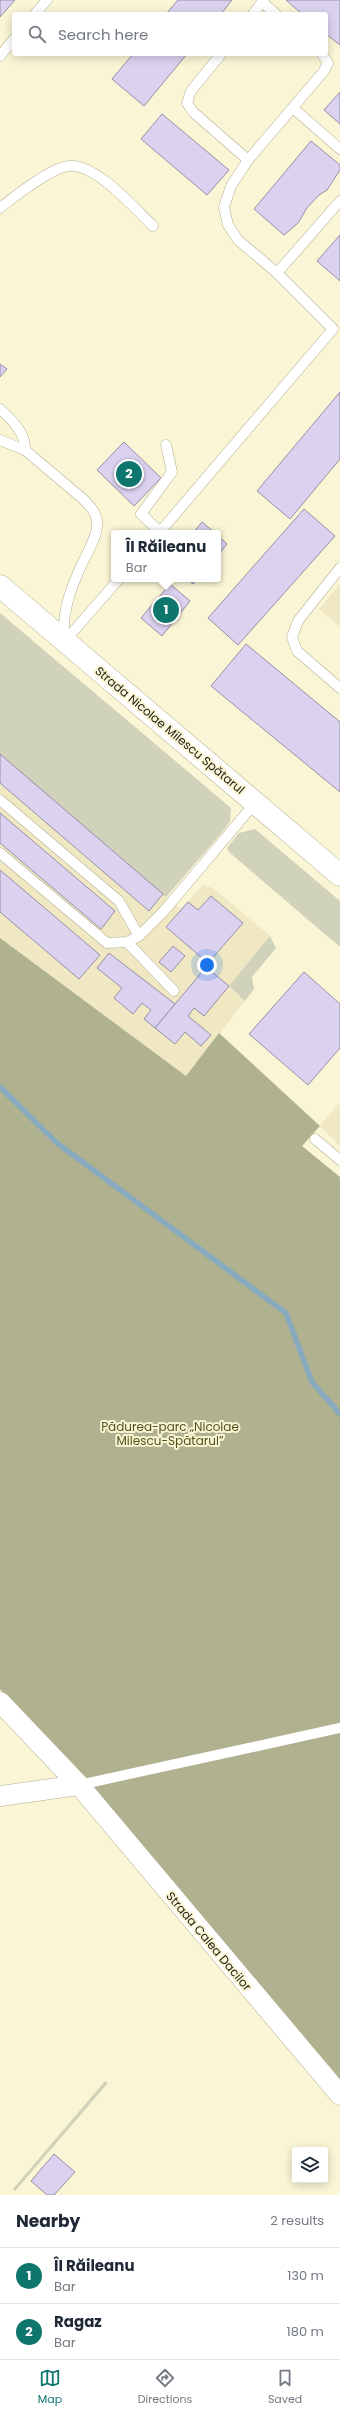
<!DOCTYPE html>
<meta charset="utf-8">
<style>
:root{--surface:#fff;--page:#f6f6f7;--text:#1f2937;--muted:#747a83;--line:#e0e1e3;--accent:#0f766e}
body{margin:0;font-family:Poppins,sans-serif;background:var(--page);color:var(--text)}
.controls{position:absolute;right:12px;bottom:12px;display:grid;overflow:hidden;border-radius:4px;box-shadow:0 2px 10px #0003}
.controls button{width:36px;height:36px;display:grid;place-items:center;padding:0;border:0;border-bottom:1px solid var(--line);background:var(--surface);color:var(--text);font:20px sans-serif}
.you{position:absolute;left:207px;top:965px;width:14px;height:14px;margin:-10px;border:3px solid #fff;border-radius:50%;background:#1a73e8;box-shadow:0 0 0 6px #1a73e833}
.badge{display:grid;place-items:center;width:26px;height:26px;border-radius:50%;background:var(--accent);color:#fff;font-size:13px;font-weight:700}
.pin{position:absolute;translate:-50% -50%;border:2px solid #fff;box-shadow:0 1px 4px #0006}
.popup{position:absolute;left:111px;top:530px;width:110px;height:52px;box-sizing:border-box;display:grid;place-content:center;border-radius:4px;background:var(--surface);filter:drop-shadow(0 1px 3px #0005);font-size:13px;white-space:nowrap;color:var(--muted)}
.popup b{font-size:15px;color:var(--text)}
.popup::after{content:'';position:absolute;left:50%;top:100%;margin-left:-8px;border:8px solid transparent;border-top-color:var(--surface)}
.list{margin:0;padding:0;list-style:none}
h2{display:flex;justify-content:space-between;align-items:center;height:52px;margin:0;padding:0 16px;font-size:17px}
h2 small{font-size:13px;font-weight:400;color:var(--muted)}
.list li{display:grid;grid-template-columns:26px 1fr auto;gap:12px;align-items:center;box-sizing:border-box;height:56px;padding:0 16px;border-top:1px solid var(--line)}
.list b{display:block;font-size:15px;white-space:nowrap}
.list p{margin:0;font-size:13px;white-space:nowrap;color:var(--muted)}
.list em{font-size:13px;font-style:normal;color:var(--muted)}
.icon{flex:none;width:22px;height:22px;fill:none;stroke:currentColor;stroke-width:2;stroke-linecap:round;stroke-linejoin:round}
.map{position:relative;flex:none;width:340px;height:2195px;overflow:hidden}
.search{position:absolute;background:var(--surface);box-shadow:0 2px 10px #0003;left:12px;right:12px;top:12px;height:44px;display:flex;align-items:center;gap:10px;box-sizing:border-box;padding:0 14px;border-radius:4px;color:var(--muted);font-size:15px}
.sheet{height:164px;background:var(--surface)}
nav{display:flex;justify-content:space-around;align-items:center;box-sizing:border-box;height:56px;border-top:1px solid var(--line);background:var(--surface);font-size:11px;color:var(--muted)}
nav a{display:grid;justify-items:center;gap:2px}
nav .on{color:var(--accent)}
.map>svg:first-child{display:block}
.built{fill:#efe8c2}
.green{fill:#d0d2b9}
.forest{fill:#afb18f}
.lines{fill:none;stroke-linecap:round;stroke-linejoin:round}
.stream{stroke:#88aabe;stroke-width:5.5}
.building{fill:#dbd2ef;stroke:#978eaa}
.service-casing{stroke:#b3ae91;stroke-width:11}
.minor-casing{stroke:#b3ae91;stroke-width:21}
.primary-casing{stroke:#b3ae91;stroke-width:23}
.service{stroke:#fff;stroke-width:10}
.minor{stroke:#fff;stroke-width:20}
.primary{stroke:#fff;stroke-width:22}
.labels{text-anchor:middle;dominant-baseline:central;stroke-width:4;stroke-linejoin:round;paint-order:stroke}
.street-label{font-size:12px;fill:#211f13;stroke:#faf5d5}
.park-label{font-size:12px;fill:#515219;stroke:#faf5d5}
</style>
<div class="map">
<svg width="340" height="2195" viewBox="0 0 340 2195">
<rect width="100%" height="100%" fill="#faf5d5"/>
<!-- built -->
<g class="built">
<path d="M340 584V627L319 609Z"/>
<path d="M0 754 181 909 203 885 213 888 270 936 229 986 245 1001 186 1076 0 938Z"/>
<path d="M340 1102V1146L320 1126Z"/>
</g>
<!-- green -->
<g class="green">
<path d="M0 613 231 808 230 821 224 830 166 897 0 754Z"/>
<path d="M255 829 340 901V947L229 852 227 848 239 833Z"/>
<path d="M270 936 276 948 252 977 254 989 245 1001 229 986Z"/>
<path d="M105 2081 108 2083 15 2191 13 2189Z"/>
</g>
<!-- forest -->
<path class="forest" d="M0 938 186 1076 219 1033 320 1126 302 1146 340 1177V2079L98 1794 0 1689Z"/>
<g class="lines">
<!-- stream -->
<path class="stream" d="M0 1087 57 1143 286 1313 312 1382 340 1414"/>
</g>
<!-- building -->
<g class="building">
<path d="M0 0H15L0 17Z"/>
<path d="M178 0H232L221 14H166Z"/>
<path d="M286 0H340V45L326 34V14H302Z"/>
<path d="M133 54H187L144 106 112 79Z"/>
<path d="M340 92V124L324 110Z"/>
<path d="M162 114 229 170 207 195 141 139Z"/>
<path d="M311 141 340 165V170L327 190 319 195 307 208 298 223 284 235 254 209Z"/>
<path d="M340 235V281L317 261Z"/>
<path d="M0 364 7 369 0 377Z"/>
<path d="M340 392V459L290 519 257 491Z"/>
<path d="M124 442 161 478 134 506 97 470Z"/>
<path d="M304 509 335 536 238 645 208 618Z"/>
<path d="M202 522 215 533H193Z"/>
<path d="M218 536 227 544 218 555Z"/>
<path d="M187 579H197L193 584Z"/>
<path d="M170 584 190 601 162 636 141 618Z"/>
<path d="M246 644 340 722V792L211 686Z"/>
<path d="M0 754 163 894 149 911 0 783Z"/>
<path d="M0 813 115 911 101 929 0 843Z"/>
<path d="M0 870 100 955 79 979 0 912Z"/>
<path d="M211 896 243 923 208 963 166 927 188 902 198 910Z"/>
<path d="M173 946 185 956 171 972 159 962Z"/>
<path d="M109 953 175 1004 155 1028 144 1019 151 1010 142 1003 133 1014 114 998 122 988 97 968Z"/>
<path d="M206 967 229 986 204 1016 194 1008 188 1016 211 1035 201 1046 185 1032 175 1044 155 1028Z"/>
<path d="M304 972 340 1004V1048L308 1085 249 1034Z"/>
<path d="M54 2154 75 2172 54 2195H47L31 2181Z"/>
</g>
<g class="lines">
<defs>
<g id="service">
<path d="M264 0 262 2 276 14"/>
<path d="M35 14 47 0"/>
<path d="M253 14 262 2"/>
<path d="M221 54 191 91 187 103 193 112 248 160"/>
<path d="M0 56 14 39"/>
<path d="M293 108 340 149"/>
<path d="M0 208C14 197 56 163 74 166 101 169 134 208 153 226"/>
<path d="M277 273 340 201"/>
<path d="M0 409C12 420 26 433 25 450"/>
<path d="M0 440 25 450 83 499C90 506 98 514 97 525 97 537 88 551 83 562 71 587 62 611 64 639"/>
<path d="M160 532 141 514 172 472 166 445"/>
<path d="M159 533 333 329 277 273 238 240 228 225 224 207 231 186 248 160 324 71 328 63 322 54"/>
<path d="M340 568 298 621 292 637 297 651 340 688"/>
<path d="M65 641 119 579"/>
<path d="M0 800 119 901 139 936"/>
<path d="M0 853 107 943 127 942 139 936 164 911 255 803"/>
<path d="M127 942 174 991"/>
<path d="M315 1139 340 1160"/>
<path d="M79 1785 340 1728"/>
</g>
<g id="minor">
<path d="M0 1702 79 1785 340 2095"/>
<path d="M0 1796 79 1785"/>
</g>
<path id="primary" d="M0 586 340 875"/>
</defs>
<!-- service casing -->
<use href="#service" class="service-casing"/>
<!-- minor casing -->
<use href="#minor" class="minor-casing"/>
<!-- primary casing -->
<use href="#primary" class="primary-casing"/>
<!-- service -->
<use href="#service" class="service"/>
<!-- minor -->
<use href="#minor" class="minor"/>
<!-- primary -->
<use href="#primary" class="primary"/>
</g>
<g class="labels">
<!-- street labels -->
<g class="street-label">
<text transform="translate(170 730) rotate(40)">Strada Nicolae Milescu Spătarul</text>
<text transform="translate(209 1941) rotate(50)">Strada Calea Dacilor</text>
</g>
<!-- park labels -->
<g class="park-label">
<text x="170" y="1426">Pădurea-parc „Nicolae<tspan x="170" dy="14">Milescu-Spătarul”</tspan></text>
</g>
</g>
</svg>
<div class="controls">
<button><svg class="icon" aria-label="layers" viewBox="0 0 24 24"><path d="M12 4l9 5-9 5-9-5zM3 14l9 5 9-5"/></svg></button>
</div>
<div class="you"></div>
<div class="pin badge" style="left:166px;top:610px">1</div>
<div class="popup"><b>ÎI Răileanu</b>Bar</div>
<div class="pin badge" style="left:129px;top:474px">2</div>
<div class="search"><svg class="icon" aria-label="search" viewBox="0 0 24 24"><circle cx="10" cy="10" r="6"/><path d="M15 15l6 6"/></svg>Search here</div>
</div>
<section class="sheet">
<h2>Nearby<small>2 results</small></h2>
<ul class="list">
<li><span class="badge">1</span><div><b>ÎI Răileanu</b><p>Bar</p></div><em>130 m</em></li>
<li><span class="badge">2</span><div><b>Ragaz</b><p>Bar</p></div><em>180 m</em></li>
</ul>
</section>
<nav>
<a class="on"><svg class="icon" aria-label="map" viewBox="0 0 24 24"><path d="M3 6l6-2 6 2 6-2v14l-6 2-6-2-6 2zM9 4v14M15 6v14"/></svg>Map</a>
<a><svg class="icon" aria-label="directions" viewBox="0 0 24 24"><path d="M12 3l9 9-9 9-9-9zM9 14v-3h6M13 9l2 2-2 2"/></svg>Directions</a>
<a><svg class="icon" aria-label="saved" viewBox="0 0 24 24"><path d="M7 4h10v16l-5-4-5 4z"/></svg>Saved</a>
</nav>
